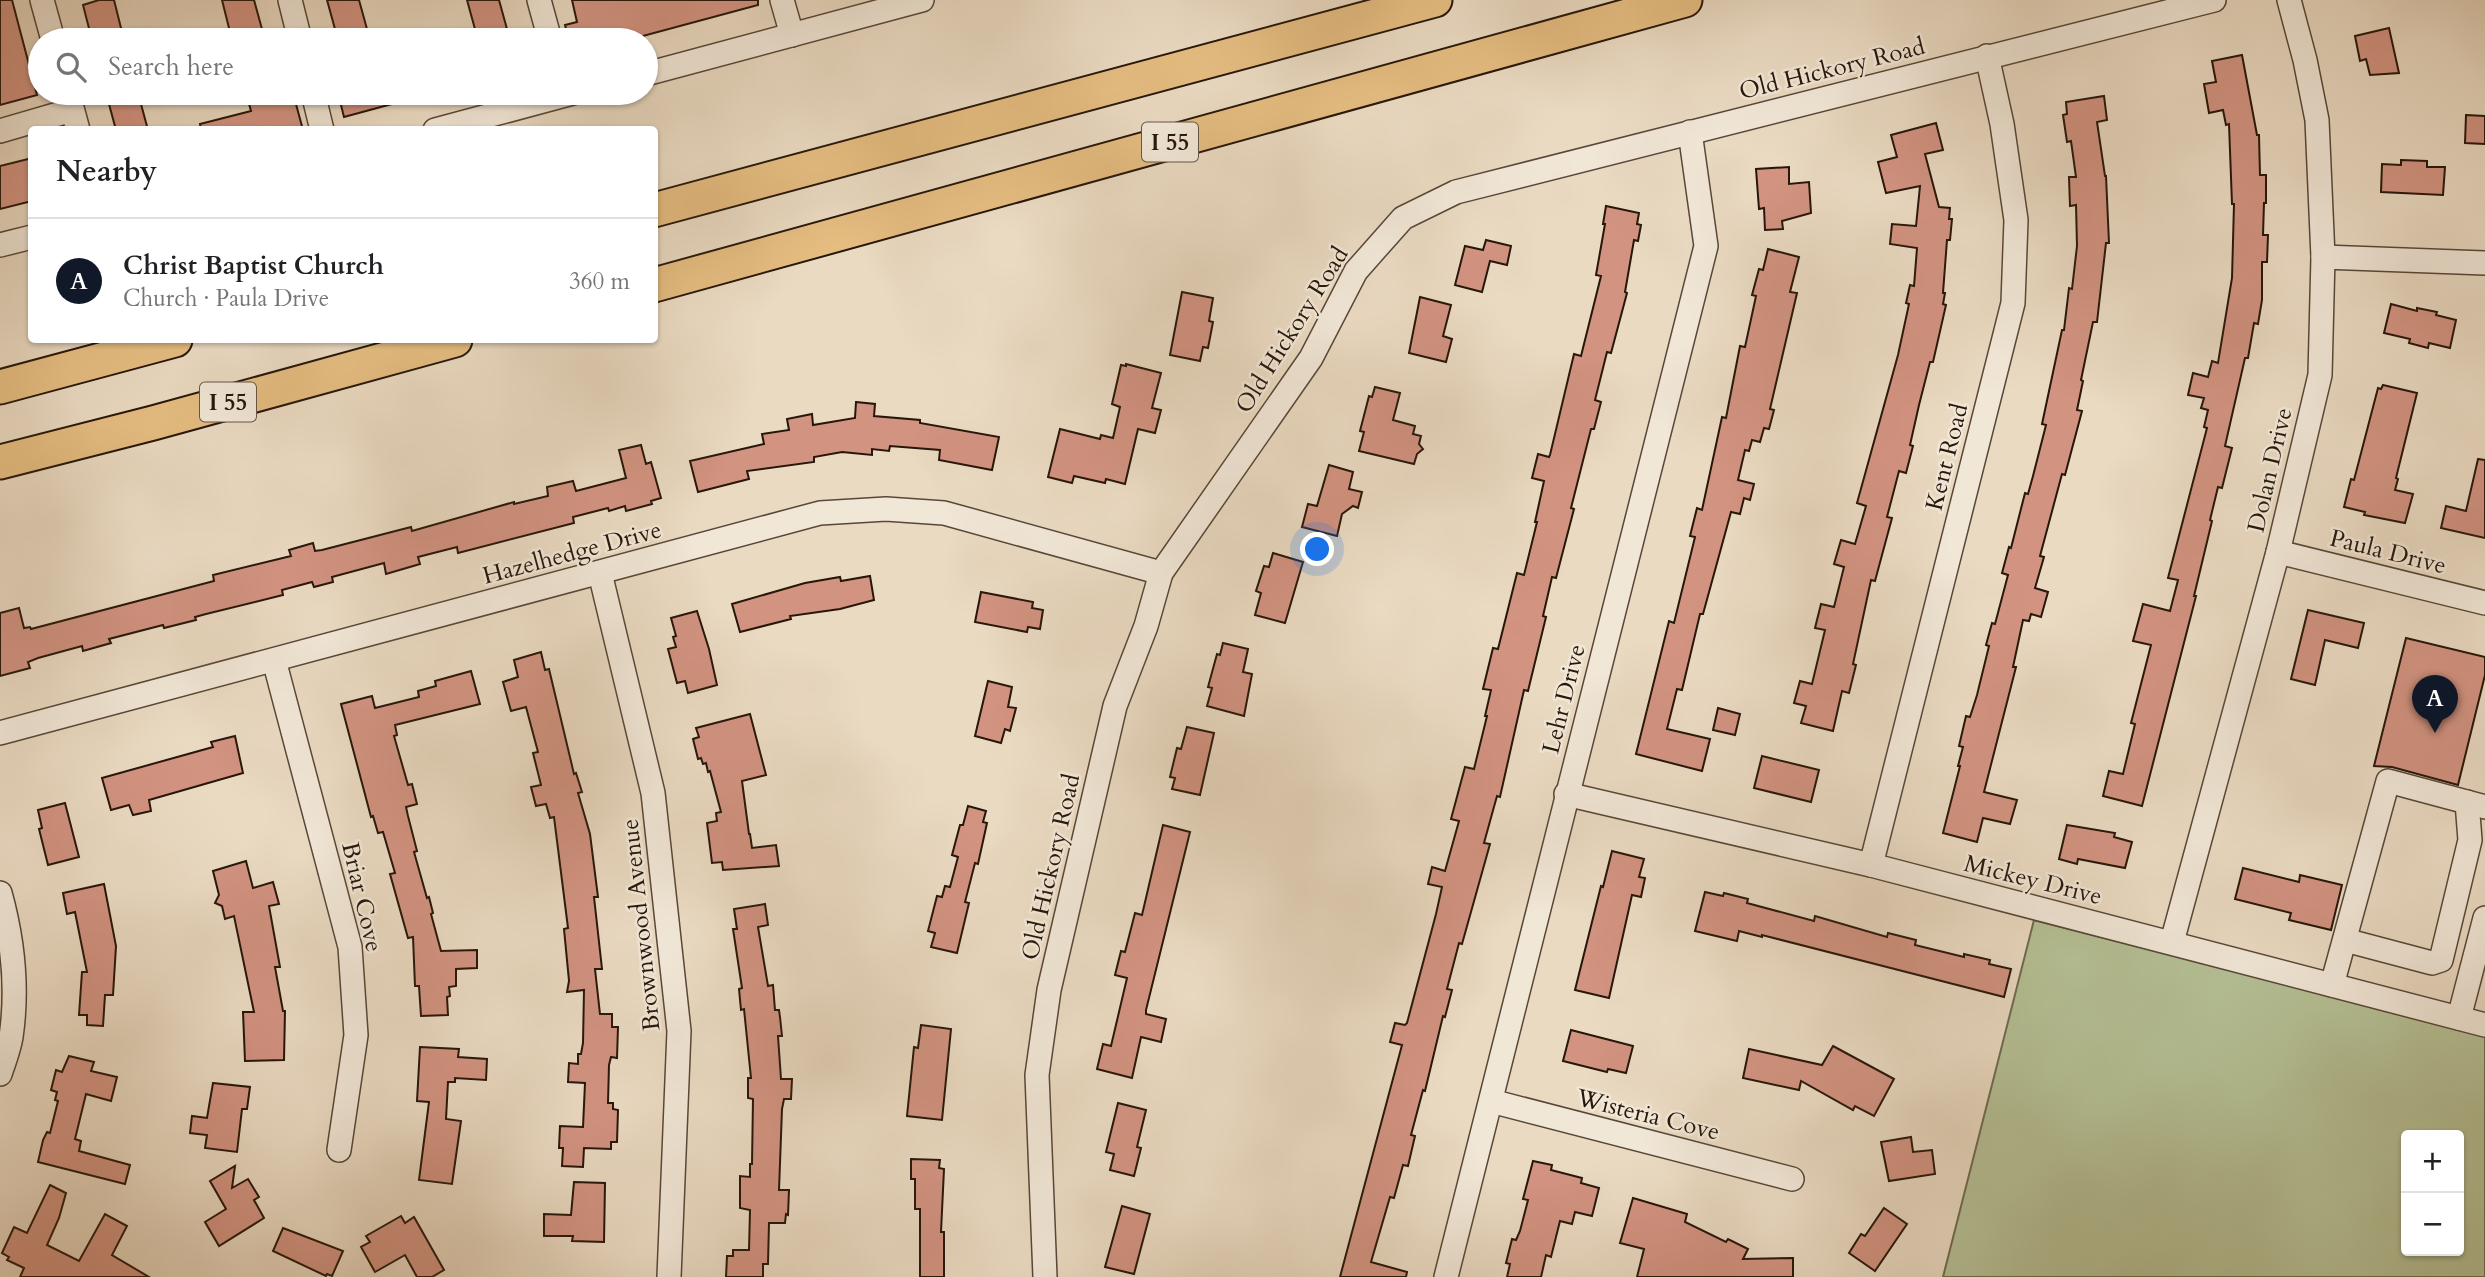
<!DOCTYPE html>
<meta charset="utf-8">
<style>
:root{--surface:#fff;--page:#f2f2f2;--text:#202124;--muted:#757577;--line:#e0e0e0;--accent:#111827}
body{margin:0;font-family:Cardo,serif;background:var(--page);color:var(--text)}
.controls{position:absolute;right:21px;bottom:21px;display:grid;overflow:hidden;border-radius:7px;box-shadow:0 2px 5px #0004}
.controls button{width:63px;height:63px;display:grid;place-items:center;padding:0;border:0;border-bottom:2px solid var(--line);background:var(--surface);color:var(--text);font:35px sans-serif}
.you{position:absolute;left:1318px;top:550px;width:24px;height:24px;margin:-18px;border:5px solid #fff;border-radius:50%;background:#1a73e8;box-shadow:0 0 0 10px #1a73e833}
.badge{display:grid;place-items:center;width:46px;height:46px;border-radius:50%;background:var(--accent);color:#fff;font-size:23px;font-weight:700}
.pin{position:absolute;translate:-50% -58px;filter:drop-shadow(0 2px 4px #0008)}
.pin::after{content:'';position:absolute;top:37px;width:24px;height:21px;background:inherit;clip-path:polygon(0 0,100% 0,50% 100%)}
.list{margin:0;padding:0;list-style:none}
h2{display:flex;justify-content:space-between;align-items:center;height:91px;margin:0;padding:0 28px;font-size:30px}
h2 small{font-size:23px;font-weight:400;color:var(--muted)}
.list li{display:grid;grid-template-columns:46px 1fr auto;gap:21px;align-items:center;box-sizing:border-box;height:126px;padding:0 28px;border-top:2px solid var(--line)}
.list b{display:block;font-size:26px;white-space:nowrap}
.list p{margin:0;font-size:23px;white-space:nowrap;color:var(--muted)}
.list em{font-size:23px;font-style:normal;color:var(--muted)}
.icon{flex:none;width:38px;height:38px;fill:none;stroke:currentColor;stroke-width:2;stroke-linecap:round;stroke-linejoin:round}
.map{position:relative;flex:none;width:2485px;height:1277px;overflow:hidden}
.search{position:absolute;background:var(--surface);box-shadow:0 2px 5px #0004;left:28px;top:28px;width:630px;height:77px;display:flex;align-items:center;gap:18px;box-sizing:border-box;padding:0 24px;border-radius:38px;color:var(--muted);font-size:26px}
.panel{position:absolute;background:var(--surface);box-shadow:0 2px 5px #0004;left:28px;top:126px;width:630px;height:217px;border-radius:7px}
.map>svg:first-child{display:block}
.green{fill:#b5c095;stroke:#6e6b50;stroke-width:2;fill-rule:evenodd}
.building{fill:#d29381;stroke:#27160a;stroke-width:2}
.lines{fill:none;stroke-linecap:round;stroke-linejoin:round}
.minor-casing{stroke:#584738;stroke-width:26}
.highway-casing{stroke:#27160a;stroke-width:37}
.minor{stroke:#f1e7d7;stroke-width:23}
.highway{stroke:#e5bd81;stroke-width:33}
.labels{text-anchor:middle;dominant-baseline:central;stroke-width:5;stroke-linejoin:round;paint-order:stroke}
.shield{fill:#f1e7d7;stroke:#645548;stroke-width:2}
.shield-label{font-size:23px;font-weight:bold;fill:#27160a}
.street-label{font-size:24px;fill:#27160a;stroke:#f1e7d7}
</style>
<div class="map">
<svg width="2485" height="1277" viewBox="0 0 2485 1277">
<rect width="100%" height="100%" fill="#eadac2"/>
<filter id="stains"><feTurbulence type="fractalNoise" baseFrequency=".00286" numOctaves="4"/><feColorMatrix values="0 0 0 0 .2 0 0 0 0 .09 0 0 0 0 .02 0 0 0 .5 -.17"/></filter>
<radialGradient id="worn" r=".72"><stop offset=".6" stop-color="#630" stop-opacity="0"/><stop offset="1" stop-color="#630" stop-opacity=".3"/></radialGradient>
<!-- green -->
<path class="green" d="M2034 920 2485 1035V1277H1943ZM2406 1135H2459V1251H2406Z"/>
<!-- building -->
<g class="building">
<path d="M0 0H12L37 95 0 105Z"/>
<path d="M99 0H114L124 40H92L83 5Z"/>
<path d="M222 0H254L265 40H232Z"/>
<path d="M327 0H359L370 40H338Z"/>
<path d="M467 0H499L510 40H478Z"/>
<path d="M572 0H758V5L628 40H569L565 25 577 22Z"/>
<path d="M2389 28 2399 73 2370 75 2366 59 2360 61 2355 36Z"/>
<path d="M2242 55 2257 135H2259L2260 175H2266V203H2264L2263 235H2268L2267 262H2262V300L2258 324 2254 323 2248 358H2245L2225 446 2232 448 2222 488 2218 487 2210 520 2212 521 2194 596H2196L2142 806 2103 796 2109 771 2123 774 2135 724 2131 723 2151 645 2133 641 2143 604 2170 611 2178 580 2168 578 2207 428 2204 427 2208 410 2201 408 2204 398 2188 395 2193 373 2208 377 2212 361 2218 363 2232 278 2234 204H2232L2229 124 2226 125 2223 110 2209 113 2204 84 2216 82 2212 61Z"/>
<path d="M106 93H138L148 130H116Z"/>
<path d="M246 93H293L303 130H201L200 124 251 111Z"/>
<path d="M338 93H413L414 98 344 117Z"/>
<path d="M2104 96 2107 120 2097 122 2105 176H2106L2109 243H2106L2097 322H2093L2081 380 2083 381 2077 410 2082 411 2065 475 2062 474 2040 556 2044 557 2035 588 2048 592 2041 617 2031 614 2029 621 2023 620 2013 667H2016L1984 792 2017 800 2010 824 1983 818 1977 842 1943 833 1960 766H1958L1963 747 1959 746 1966 716 1970 717 1977 695 1989 646 1986 645 1992 623 1995 624 2008 575 2002 573 2009 547 2011 548 2025 493 2028 494 2033 476 2046 425 2042 424 2062 330H2064L2069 288 2072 289 2077 246 2076 205 2070 206 2069 177H2076L2071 141 2067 142 2063 115 2067 114 2066 102Z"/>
<path d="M2466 115 2485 116V144L2465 143Z"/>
<path d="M1936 123 1943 150 1925 154 1939 207 1950 208 1949 219H1952L1950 240H1947L1943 293H1945L1943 304 1946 305 1933 362H1930L1919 405 1910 445 1913 446 1906 473 1899 471 1887 517 1892 518 1875 581 1871 580 1853 664 1856 665 1849 693 1842 691 1833 731 1801 723 1806 706 1794 703 1800 681 1812 684 1825 630 1815 628 1821 604 1834 607 1844 567 1834 564 1841 540 1855 544 1866 506 1857 503 1898 355 1909 304 1906 303 1910 285 1914 286 1917 248 1890 244 1892 224 1916 226 1920 186 1886 193 1878 162 1897 157 1891 135Z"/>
<path d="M32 158V201L0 209V166Z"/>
<path d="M2401 160 2427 161V167H2445L2443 195 2381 192 2382 164 2401 165Z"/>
<path d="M1789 167V184L1809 182 1811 213 1782 221 1783 229 1765 230 1764 208 1759 209 1756 169Z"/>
<path d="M1606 206 1639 213 1637 224 1641 225 1638 241 1634 240 1625 292 1627 293 1611 353 1607 352 1595 400 1601 402 1594 429H1591L1571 508 1574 509 1556 578 1552 577 1543 616 1546 617 1528 691 1524 690 1500 797 1497 796 1484 843 1490 844 1462 944 1459 943 1447 989 1452 990 1445 1017 1443 1016 1425 1091 1423 1090 1411 1135 1415 1136 1408 1166 1403 1165 1394 1198 1390 1197 1371 1262 1407 1272 1406 1277H1340L1402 1045 1390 1042 1395 1023 1405 1025 1407 1023 1436 914 1442 887 1428 884 1432 867 1445 871 1459 821 1451 819 1465 767 1474 769 1487 716H1485L1491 690 1483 689 1493 648 1498 649 1517 573 1524 575 1537 522H1535L1544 481 1532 478 1538 454 1549 457 1550 455 1574 354 1581 356 1601 276 1596 275 1605 224H1603Z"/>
<path d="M1486 240 1511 246 1507 265 1490 261 1482 292 1455 285 1465 246 1483 250Z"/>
<path d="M1768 249 1799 257 1790 292 1797 293 1770 409 1774 410 1769 429 1764 428 1760 442 1752 440 1749 451 1745 450 1738 480 1754 484 1750 500 1744 498 1740 514 1731 512 1703 614H1700L1682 690 1677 689 1667 729 1710 739 1702 771 1636 754 1669 621 1674 623 1695 537 1690 536 1697 508 1702 510 1722 417 1726 418 1740 346 1745 347 1756 296 1752 295 1759 269 1763 270Z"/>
<path d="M1182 292 1213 298 1209 321 1213 322 1208 348 1203 347 1200 361 1170 355Z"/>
<path d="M1420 297 1451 305 1443 336 1452 339 1446 362 1409 353Z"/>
<path d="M2391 304 2417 311V308L2437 312 2436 315 2456 320 2450 348 2429 343 2428 348 2409 343 2410 339 2384 333Z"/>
<path d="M1126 364 1161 373 1152 408 1161 410 1155 433 1138 429 1125 484 1106 479 1105 483 1074 476 1072 483 1048 477 1060 429 1100 439 1101 435 1113 438 1120 407 1112 404 1121 365 1126 366Z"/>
<path d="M2383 385 2417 393 2396 478 2398 479 2395 490 2413 494 2405 523 2364 515 2365 512 2344 507 2351 479 2354 480 2378 388 2381 389Z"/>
<path d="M1375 387 1400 393 1393 420 1415 426 1413 434 1421 436 1419 444 1423 449 1417 454 1414 464 1359 451 1364 432 1360 431 1369 396 1372 397Z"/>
<path d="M856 402 875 404 874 416 920 420V423L999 437 992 470 939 460 940 450 890 446 889 451 872 449V455L842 452 814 457V462L747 471 749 479 698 492 690 461 764 444 762 434 789 430 787 419 812 414 813 425 855 418Z"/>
<path d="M641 445 646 464 651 462 661 498 651 501 652 504 626 511 625 506 609 511 608 508 573 517 574 523 458 553 457 547 418 557 420 564 386 574 384 563 332 577 333 582 314 587 312 582 282 590 283 595 206 614 195 617 196 620 164 628 163 625 109 639 111 643 83 651 82 646 38 658 28 662 30 668 0 676V613L19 608 24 628 30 627 31 629 214 581 213 575 291 556 289 550 313 543 315 551 322 550 411 527 412 531 514 502V504L548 496 547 487 573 481 576 491 626 478 619 450Z"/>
<path d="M2478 459 2485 460V538L2441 528 2446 506 2466 511Z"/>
<path d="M1329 465 1353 472 1349 489 1362 492 1358 508 1353 506 1342 514 1337 536 1302 527 1308 504 1317 506Z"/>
<path d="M1273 553 1303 562 1285 623 1255 615 1261 593 1256 591 1264 566 1269 567Z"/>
<path d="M870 576 874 600 840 609 790 616 791 619 740 632 732 604 805 583 840 577 841 581Z"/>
<path d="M981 592 1033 602 1032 608 1043 610 1040 629 1028 627 1027 632 975 622Z"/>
<path d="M2308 610 2364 623 2358 648 2325 640 2315 685 2291 679Z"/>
<path d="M697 611 709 649 717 685 688 693 685 681 677 683 668 649 676 647 673 637 676 636 671 618Z"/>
<path d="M2406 638 2485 657V675L2458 785 2392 767 2374 766Z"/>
<path d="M1223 643 1248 649 1243 672 1252 674 1244 716 1207 706 1212 688 1208 687 1217 654 1220 655Z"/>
<path d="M541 652 545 670 549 669 574 774 576 773 582 792 578 793 590 834 598 897H594L602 969H595L600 1014H612V1027H618L617 1058 611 1057 609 1065 608 1103H613V1109L618 1110 617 1142H611V1149L584 1148 583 1167 562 1166 563 1148H559L560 1126 583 1127 585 1083 568 1082 569 1063 578 1064V1054H581L583 1043 584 990 567 992 569 981 564 929 568 928 554 817 550 818 546 804 536 806 531 787 541 785 533 753 538 752 526 707 511 711 503 682 518 677 514 660Z"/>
<path d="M471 671 480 704 395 725 397 735 394 736 408 785 412 784 417 804 406 807 408 816 417 851 414 852 427 898 429 897 433 913 431 914 441 951 477 950V968L456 969V986L449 987 450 996 447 997 448 1015 421 1016 419 986H415L413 937 408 938 390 874 395 873 383 832 378 833 373 816 371 817 341 704 372 696 375 708 419 697 418 691 436 686 435 681Z"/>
<path d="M988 681 1012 687 1008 707 1016 708 1010 731 1005 729 1001 743 975 736Z"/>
<path d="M1718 708 1740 714 1735 735 1713 730Z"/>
<path d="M750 714 766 775 742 781 749 834H750L752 848 776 845 779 866 723 870 722 862 712 863 707 823 717 821 716 813 721 812 710 771 708 772 706 763 703 764 701 758 698 759 693 739 699 737 696 728Z"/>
<path d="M1187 727 1214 733 1200 795 1172 789 1175 778 1170 777 1177 748 1181 749Z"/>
<path d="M235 736 243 773 149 800 151 811 133 815 129 805 111 810 102 778 213 747 211 742Z"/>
<path d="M1762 756 1819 770 1811 802 1754 788Z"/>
<path d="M65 803 79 857 48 865 39 829 42 828 38 810Z"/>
<path d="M968 806 986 811 983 822 987 823 978 864 975 863 965 902 969 903 957 953 931 947 935 933 928 931 937 896 942 897 945 886 950 887 958 857 952 855 960 825H963Z"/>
<path d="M1163 825 1190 832 1146 1010V1014L1166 1019 1161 1042 1141 1037 1132 1078 1097 1069 1103 1044 1111 1046 1127 978 1115 975 1121 951 1125 952 1135 913 1142 915Z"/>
<path d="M2067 825 2115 833 2114 837 2132 842 2125 868 2078 859 2077 864 2059 859Z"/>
<path d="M1612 851 1644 859 1639 877 1645 878 1641 897 1632 895 1609 998 1575 990 1601 886 1603 887Z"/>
<path d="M246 861 253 888 273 882 279 904 269 906 280 967H275L283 1011H285L284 1060 245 1061 243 1012H254L234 916 225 919 222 906 215 903 219 895 213 871Z"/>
<path d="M2243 868 2299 882 2300 875 2342 885 2331 930 2289 920 2291 913 2235 899Z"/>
<path d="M104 884 116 946 113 995H105L103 1026 87 1025V1015H79L82 972H87L75 912 67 914 63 893Z"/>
<path d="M1705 892 1723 896 1724 893 1748 899 1747 903 1814 921 1815 916 1887 937 1888 933 1916 940 1915 945 1964 957V954L1990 960 1989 964 2011 969 2004 997 1762 935V937L1739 931 1737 941 1695 931Z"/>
<path d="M765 904 768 925 758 927 768 986 773 985 775 1010H779L780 1017 782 1036H778L781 1079H792L791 1099H784L782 1109 779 1190H789L788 1215 786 1214 785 1223H769L768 1264H763V1277H726L727 1256H733V1250H749L750 1210 740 1208V1176L750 1177V1164H752L753 1099 748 1098V1078H751L744 1009 741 1010 739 989 742 988 733 929H737L734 909Z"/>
<path d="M921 1025 951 1029 942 1120 907 1116 914 1047 918 1048Z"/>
<path d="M1571 1030 1633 1046 1626 1073 1608 1069 1607 1072 1563 1061Z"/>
<path d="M1833 1046 1894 1079 1874 1116 1855 1106 1853 1110 1801 1081 1799 1090 1743 1078 1749 1049 1822 1065Z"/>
<path d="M420 1047 459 1049 458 1057 487 1059 486 1080 455 1078V1082H448L446 1119 461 1121 452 1184 419 1180 429 1102 417 1101Z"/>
<path d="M69 1056 94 1062 91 1071 117 1077 111 1101 86 1094 75 1139 81 1141 79 1151 130 1165 125 1184 38 1162 43 1140 47 1132 50 1133 58 1101 55 1100 57 1092 51 1090 56 1070 62 1072Z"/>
<path d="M213 1083 250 1087 247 1109H242L237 1152 205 1148 207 1135 190 1133 192 1116 207 1118Z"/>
<path d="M1118 1103 1146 1110 1137 1147 1141 1148 1134 1176 1110 1170 1114 1154 1106 1152Z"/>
<path d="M1911 1137 1913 1152 1932 1150 1935 1174 1889 1181 1881 1142Z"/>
<path d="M911 1159 940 1160 939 1168 944 1169 941 1232H944V1277H920V1209H915V1179H911Z"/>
<path d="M1533 1161 1552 1165 1551 1170 1582 1178 1581 1183 1599 1188 1592 1216 1575 1212 1572 1224 1560 1221 1551 1257 1546 1255 1541 1277H1507L1510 1264 1506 1263 1512 1239 1516 1240 1520 1231 1528 1200 1523 1199Z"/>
<path d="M235 1166 232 1188 248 1179 259 1197 254 1200 264 1218 219 1246 205 1222 226 1209 210 1181Z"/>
<path d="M574 1182 605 1183 604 1242 572 1241 573 1236H544V1214L571 1215Z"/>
<path d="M50 1185 66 1193 59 1218 47 1245 79 1261 105 1214 127 1226 112 1255 149 1277H20L24 1268 7 1260 9 1257 2 1253 14 1227 27 1233Z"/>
<path d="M1633 1198 1687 1214 1685 1222 1726 1242 1728 1239 1748 1249 1743 1259 1793 1258V1277H1637L1644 1249 1620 1243Z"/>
<path d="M1122 1206 1150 1214 1134 1274 1105 1267Z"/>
<path d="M1884 1208 1907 1224 1875 1271 1849 1253 1861 1234 1865 1236Z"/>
<path d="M401 1216 405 1223 414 1217 444 1270 432 1277H417L405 1255 375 1272 361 1247 370 1242 366 1236Z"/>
<path d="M283 1228 343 1251 332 1276 327 1274 326 1276 273 1251Z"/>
</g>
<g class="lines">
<defs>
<g id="minor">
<path d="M42 0 53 40"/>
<path d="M290 0 300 40"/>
<path d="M539 0 550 40"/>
<path d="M782 0 792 35"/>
<path d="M646 74 922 0"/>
<path d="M68 93 78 130"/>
<path d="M313 93 322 130"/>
<path d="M435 130 573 93"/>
<path d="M0 131 72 110"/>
<path d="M0 245 32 237"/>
<path d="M2323 257 2485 263"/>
<path d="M2278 552 2485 603"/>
<path d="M600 573 653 793 679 1031 669 1277"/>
<path d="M274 660 350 947 356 1035 339 1150"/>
<path d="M0 733 820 513 886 509 944 513 1161 573"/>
<path d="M1566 794 1871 865 2485 1025"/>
<path d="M1871 865 2013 303 2016 220 2002 124 1987 56"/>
<path d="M0 893C13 940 18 989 11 1037 9 1049 4 1062 0 1074"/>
<path d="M2345 940 2432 963 2441 960 2470 840 2467 802"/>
<path d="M2172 942 2278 552 2320 375 2323 257 2317 120 2305 60 2289 0"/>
<path d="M2332 985 2388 781 2485 807"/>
<path d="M2459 1018 2485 918"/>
<path d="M1491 1101 1792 1179"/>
<path d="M1045 1277 1037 1075 1049 990 1115 706 1146 626 1161 573 1311 358 1356 271 1403 218 1456 192 2214 0"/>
<path d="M1446 1277 1706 246 1690 132"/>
</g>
<g id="highway">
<path d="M654 210 1435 0"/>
<path d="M654 285 1685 0"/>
<path d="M0 387 175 340"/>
<path d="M0 462 153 423 455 340"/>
</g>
</defs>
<!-- minor casing -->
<use href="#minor" class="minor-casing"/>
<!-- highway casing -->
<use href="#highway" class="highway-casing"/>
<!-- minor -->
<use href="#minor" class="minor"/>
<!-- highway -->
<use href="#highway" class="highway"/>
</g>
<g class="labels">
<!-- shield labels -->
<g class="shield">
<rect x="1142" y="122.5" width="56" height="39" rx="5"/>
<rect x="200" y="382.5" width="56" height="39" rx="5"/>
</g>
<g class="shield-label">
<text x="1170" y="142">I 55</text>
<text x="228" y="402">I 55</text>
</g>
<!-- street labels -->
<g class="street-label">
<text transform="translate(1832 69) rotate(-14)">Old Hickory Road</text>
<text transform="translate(1292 330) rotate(-58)">Old Hickory Road</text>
<text transform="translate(1947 457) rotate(-76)">Kent Road</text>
<text transform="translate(2270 470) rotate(-77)">Dolan Drive</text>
<text transform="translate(2388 552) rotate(14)">Paula Drive</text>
<text transform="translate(572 553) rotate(-15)">Hazelhedge Drive</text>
<text transform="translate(1564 699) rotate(-76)">Lehr Drive</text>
<text transform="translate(1051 867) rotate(-77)">Old Hickory Road</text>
<text transform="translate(2033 880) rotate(14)">Mickey Drive</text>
<text transform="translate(362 897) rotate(77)">Briar Cove</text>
<text transform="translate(641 925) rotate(-96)">Brownwood Avenue</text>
<text transform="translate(1648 1115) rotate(14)">Wisteria Cove</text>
</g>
</g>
<rect width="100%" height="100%" filter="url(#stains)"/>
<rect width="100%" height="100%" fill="url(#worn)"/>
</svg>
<div class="controls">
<button>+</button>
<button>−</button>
</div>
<div class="you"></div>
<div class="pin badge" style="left:2435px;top:733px">A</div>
<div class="search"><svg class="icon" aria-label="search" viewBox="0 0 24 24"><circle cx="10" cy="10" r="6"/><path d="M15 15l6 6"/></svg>Search here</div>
<section class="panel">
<h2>Nearby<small></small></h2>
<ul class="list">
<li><span class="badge">A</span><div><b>Christ Baptist Church</b><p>Church · Paula Drive</p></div><em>360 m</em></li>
</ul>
</section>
</div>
